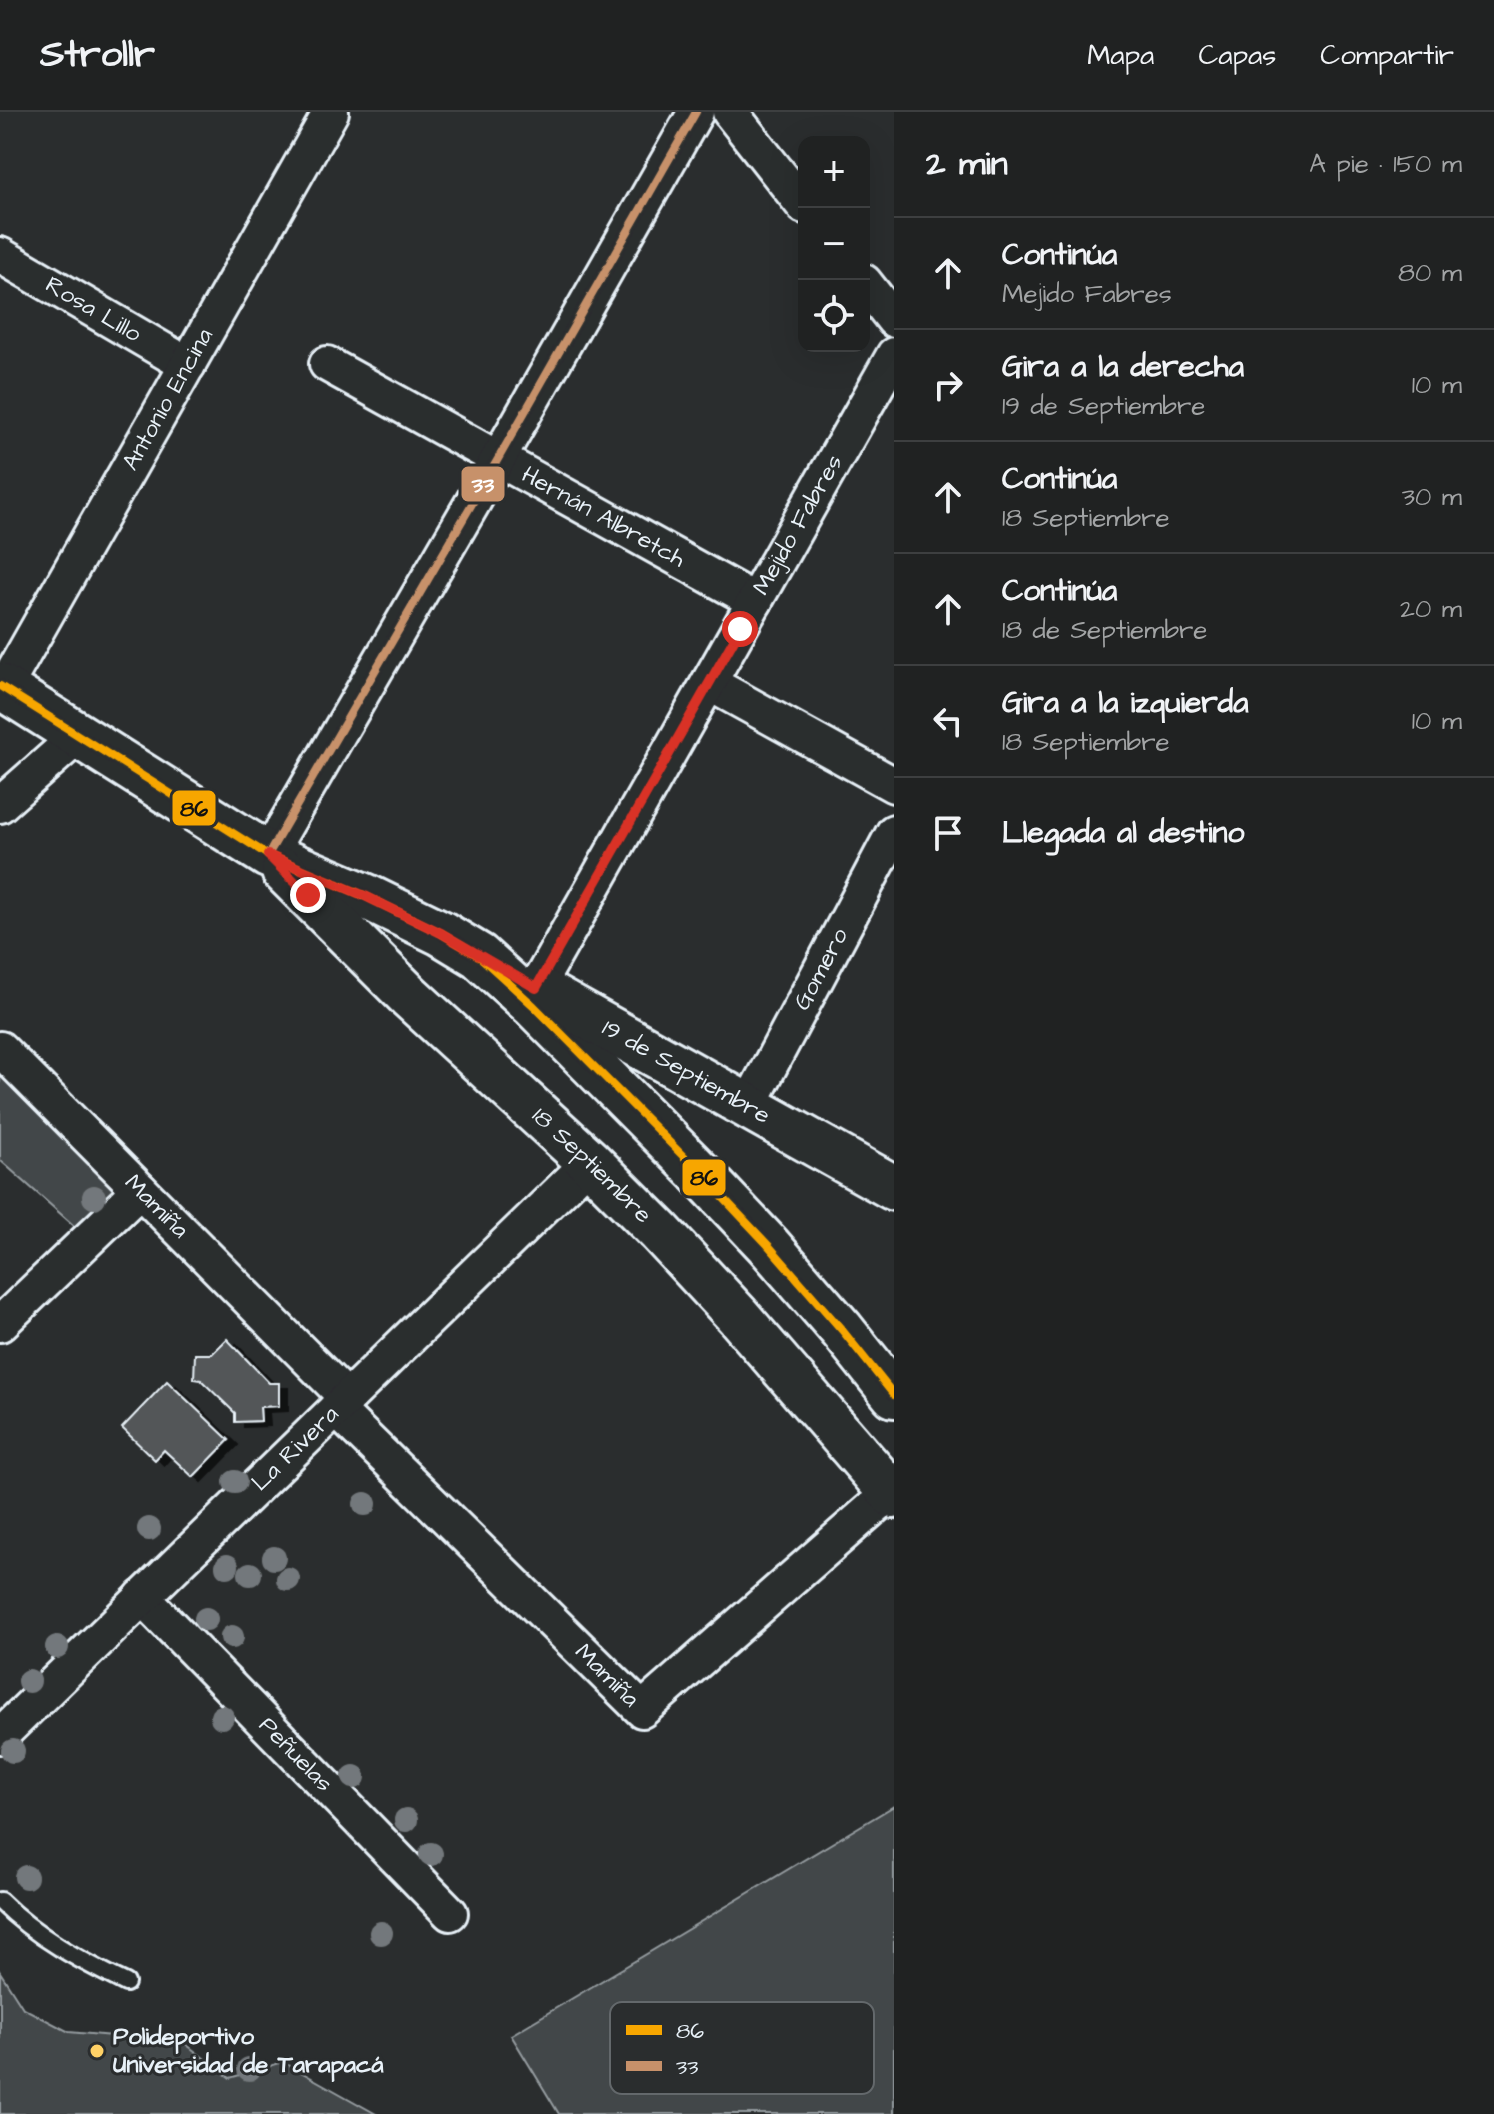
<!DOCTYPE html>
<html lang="es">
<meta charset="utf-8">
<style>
:root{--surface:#202222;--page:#2d2f2f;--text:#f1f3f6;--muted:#a2a4a5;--line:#3d3f40}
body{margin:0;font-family:"Architects Daughter",sans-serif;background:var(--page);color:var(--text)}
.controls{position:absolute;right:24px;top:24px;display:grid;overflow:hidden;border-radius:16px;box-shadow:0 8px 32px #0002}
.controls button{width:72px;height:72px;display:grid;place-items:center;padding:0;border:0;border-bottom:2px solid var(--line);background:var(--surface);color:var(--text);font:40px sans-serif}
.stop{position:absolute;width:24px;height:24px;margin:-18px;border:6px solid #d93025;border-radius:50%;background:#fff}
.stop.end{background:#d93025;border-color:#fff;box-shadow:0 2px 8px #0008}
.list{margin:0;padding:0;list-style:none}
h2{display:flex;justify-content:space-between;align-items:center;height:104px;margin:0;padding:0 32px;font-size:34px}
h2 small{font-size:26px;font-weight:400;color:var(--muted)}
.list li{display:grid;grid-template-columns:52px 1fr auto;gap:24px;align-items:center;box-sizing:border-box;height:112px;padding:0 32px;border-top:2px solid var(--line)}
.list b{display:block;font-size:30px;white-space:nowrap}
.list p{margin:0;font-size:26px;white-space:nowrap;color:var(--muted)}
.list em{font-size:26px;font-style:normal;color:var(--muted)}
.icon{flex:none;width:44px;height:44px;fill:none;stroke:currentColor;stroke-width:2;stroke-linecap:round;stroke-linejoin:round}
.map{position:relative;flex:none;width:894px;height:2002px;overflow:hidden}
header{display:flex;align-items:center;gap:48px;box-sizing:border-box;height:112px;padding:0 40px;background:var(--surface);border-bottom:2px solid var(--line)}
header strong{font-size:38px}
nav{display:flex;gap:44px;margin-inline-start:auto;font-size:28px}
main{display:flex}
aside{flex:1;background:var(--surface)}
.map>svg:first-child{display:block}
.green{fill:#424648;stroke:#959ca0;stroke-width:2}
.building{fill:#535759;stroke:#e8f1f8;stroke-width:2;filter:url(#shadow)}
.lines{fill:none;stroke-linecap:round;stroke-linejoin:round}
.lane-casing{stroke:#e8f1f8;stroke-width:22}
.street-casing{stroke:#e8f1f8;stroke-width:40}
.secondary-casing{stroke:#e8f1f8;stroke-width:50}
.lane{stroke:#2a2d2e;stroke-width:16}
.street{stroke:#2a2d2e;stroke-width:34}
.secondary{stroke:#2a2d2e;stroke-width:44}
.bus-1-casing{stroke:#2a2d2e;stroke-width:14}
.bus-2-casing{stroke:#2a2d2e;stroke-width:14}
.bus-1{stroke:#f7a600;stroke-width:8}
.bus-2{stroke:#c7916a;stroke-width:8}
.tree{fill:#73787b}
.route{stroke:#d93025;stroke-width:10}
.poi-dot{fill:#ffd166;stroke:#2a2d2e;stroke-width:3}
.labels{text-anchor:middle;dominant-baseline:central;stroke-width:6;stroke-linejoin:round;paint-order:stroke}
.street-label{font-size:24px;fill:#e8f1f8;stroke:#2a2d2e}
.poi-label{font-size:24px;font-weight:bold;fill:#e8f1f8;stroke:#2a2d2e;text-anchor:start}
.key{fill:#2a2d2e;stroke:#63686b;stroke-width:2}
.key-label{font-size:22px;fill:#e8f1f8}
.line-badge{stroke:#2a2d2e;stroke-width:3}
.badge-label{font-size:22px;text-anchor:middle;font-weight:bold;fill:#fff}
.pale-badge-label{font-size:22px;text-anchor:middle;font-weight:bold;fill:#111}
</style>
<header>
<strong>Strollr</strong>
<nav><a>Mapa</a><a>Capas</a><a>Compartir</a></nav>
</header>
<main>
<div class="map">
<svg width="894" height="2002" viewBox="0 0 894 2002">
<defs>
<filter id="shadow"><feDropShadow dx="9" dy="5" stdDeviation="0" flood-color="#0009"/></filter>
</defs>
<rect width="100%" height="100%" fill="#2a2d2e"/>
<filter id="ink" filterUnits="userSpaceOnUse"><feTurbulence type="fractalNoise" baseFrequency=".0125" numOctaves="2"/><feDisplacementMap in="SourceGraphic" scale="16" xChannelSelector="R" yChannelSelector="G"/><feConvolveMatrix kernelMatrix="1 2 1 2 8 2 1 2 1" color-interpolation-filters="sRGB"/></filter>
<g filter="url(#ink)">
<!-- green -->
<g class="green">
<path d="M0 958 135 1093 81 1120 0 1048Z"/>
<path d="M894 1694V2002H559L511 1923Z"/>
<path d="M0 1860 23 1896 69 1920 123 1925 179 1927 230 1966 283 1950 376 2002H0Z"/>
</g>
<!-- building -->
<g class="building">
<path d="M227 1227 269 1271H279V1294L260 1295 261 1309 235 1310V1301L201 1268 194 1267 195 1242H212Z"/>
<path d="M167 1269 229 1328 193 1365 164 1338 155 1348 122 1316Z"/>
</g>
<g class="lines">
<defs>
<path id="lane" d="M0 1789C36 1825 81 1849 126 1871"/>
<g id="street">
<path d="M730 0 804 94"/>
<path id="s1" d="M0 143 188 253"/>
<path d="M864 170 894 208"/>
<path id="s2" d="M327 252 755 489"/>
<path d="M709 571 894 673"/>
<path id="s3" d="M4 576 331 0"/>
<path d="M0 693 78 624"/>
<path d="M268 743 498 347 696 0"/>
<path id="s4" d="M536 876 894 243"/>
<path id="s5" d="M0 937 347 1286"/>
<path id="s6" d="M748 995 894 720"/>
<path d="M0 1212 140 1078"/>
<path id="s7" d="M336 1297 642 1598 891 1380"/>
<path id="s8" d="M142 1485 450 1801"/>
<path id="s9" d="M0 1624 590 1050"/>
</g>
<g id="secondary">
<path d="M0 574 268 743 365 784 441 821 479 844 534 894 699 1060 768 1133 842 1218 894 1283"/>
<path id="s10" d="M284 759 409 884 590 1050 660 1120 738 1204 894 1384"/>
<path id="s11" d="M536 876 894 1076"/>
</g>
</defs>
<!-- lane casing -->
<use href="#lane" class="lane-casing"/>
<!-- street casing -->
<use href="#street" class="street-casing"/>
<!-- secondary casing -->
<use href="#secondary" class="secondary-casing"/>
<!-- lane -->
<use href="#lane" class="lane"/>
<!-- street -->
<use href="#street" class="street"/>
<!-- secondary -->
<use href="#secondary" class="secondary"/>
<defs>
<path id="bus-1" d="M0 574 268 743 365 784 441 821 479 844 534 894 699 1060 768 1133 842 1218 894 1283"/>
<path id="bus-2" d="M268 743 498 347 696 0"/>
</defs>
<!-- bus-1 casing -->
<use href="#bus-1" class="bus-1-casing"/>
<!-- bus-2 casing -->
<use href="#bus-2" class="bus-2-casing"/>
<!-- bus-1 -->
<use href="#bus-1" class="bus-1"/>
<!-- bus-2 -->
<use href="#bus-2" class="bus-2"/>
</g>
<!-- trees -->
<g class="tree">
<circle cx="94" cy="1085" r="12"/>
<circle cx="235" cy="1370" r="12"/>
<circle cx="365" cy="1392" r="12"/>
<circle cx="149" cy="1417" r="12"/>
<circle cx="274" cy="1446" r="12"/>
<circle cx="227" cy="1454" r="12"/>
<circle cx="250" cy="1462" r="12"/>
<circle cx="288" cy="1467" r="12"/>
<circle cx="206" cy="1507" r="12"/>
<circle cx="232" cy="1525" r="12"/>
<circle cx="57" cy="1535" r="12"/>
<circle cx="29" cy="1569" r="12"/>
<circle cx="222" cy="1605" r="12"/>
<circle cx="13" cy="1639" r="12"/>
<circle cx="354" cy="1665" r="12"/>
<circle cx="406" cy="1708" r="12"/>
<circle cx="431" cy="1742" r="12"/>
<circle cx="26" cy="1765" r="12"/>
<circle cx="381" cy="1821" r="12"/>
<circle cx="249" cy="1957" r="12"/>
</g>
</g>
<g class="lines" filter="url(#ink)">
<!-- route -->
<path class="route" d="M308 783 268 743 365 784 441 821 536 876 740 517"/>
</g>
<!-- markers -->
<circle class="poi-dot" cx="97" cy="1939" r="8"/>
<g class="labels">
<!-- street labels -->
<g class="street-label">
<text stroke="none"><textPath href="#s1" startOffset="108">Rosa Lillo</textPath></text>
<text stroke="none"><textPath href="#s3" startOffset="332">Antonio Encina</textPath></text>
<text stroke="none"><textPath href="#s2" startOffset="316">Hernán Albretch</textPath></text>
<text stroke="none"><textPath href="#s4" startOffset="532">Mejido Fabres</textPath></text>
<text stroke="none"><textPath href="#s6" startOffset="156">Gomero</textPath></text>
<text stroke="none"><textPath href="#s11" startOffset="172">19 de Septiembre</textPath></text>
<text stroke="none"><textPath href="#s10" startOffset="426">18 Septiembre</textPath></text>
<text stroke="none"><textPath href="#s5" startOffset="222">Mamiña</textPath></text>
<text stroke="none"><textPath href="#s9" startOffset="412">La Rivera</textPath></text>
<text stroke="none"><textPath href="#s7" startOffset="380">Mamiña</textPath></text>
<text stroke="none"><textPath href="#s8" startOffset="220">Peñuelas</textPath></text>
</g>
<!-- poi labels -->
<g class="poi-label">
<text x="113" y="1925">Polideportivo<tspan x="113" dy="28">Universidad de Tarapacá</tspan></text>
</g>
</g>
<!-- legend -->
<rect x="610" y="1890" width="264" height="92" rx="12" class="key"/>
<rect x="626" y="1913" width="36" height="10" fill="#f7a600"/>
<rect x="626" y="1949" width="36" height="10" fill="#c7916a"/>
<g class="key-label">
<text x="676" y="1926">86</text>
<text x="676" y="1962">33</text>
</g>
<g class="line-badge">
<rect x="460" y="353" width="46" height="38" rx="8" fill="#c7916a"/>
<rect x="171" y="677" width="46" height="38" rx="8" fill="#f7a600"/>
<rect x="681" y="1046" width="46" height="39" rx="8" fill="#f7a600"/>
</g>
<g class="badge-label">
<text x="483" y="380">33</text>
</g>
<g class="pale-badge-label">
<text x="194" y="704">86</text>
<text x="704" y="1073">86</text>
</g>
</svg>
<div class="controls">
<button>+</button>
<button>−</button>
<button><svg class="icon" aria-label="locate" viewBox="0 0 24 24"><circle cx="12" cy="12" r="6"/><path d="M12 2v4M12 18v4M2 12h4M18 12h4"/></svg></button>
</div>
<div class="stop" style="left:740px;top:517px"></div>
<div class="stop end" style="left:308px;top:783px"></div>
</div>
<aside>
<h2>2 min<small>A pie · 150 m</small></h2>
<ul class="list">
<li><svg class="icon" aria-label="ahead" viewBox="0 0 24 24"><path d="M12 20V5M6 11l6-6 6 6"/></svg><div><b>Continúa</b><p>Mejido Fabres</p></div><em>80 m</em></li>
<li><svg class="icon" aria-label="right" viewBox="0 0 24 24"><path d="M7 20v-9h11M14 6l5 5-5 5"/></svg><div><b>Gira a la derecha</b><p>19 de Septiembre</p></div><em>10 m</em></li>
<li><svg class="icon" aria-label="ahead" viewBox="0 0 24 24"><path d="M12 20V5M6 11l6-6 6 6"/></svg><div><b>Continúa</b><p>18 Septiembre</p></div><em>30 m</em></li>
<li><svg class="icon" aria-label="ahead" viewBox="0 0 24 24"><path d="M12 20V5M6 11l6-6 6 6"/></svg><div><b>Continúa</b><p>18 de Septiembre</p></div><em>20 m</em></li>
<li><svg class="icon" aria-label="left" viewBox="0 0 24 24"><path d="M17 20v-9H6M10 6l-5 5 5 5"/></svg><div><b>Gira a la izquierda</b><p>18 Septiembre</p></div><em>10 m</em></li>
<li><svg class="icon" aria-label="arrive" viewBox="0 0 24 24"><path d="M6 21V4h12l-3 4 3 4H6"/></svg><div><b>Llegada al destino</b></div></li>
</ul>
</aside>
</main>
